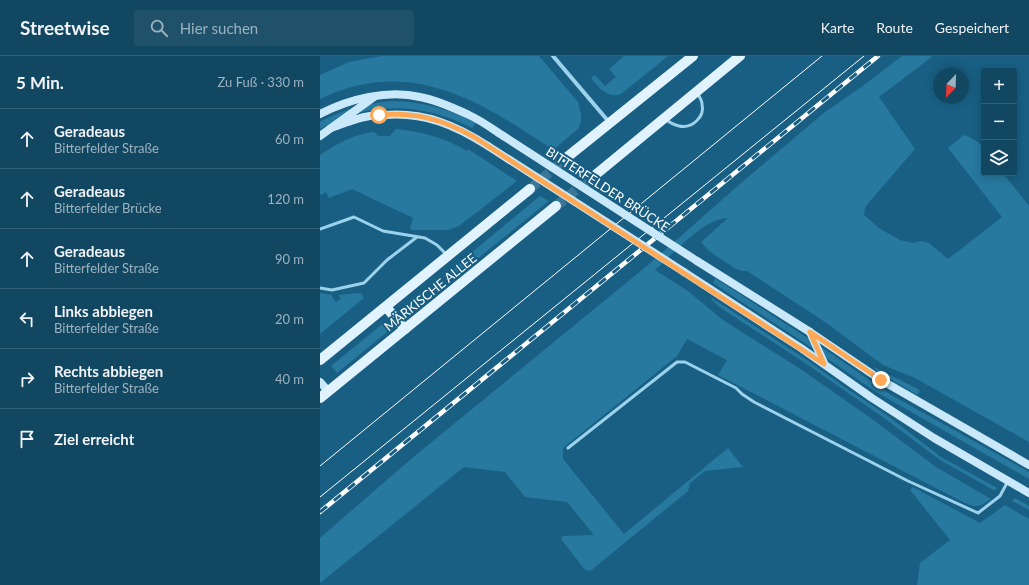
<!DOCTYPE html>
<html lang="de">
<meta charset="utf-8">
<style>
:root{--surface:#124762;--page:#1f516b;--text:#f1f3f6;--muted:#9cb2be;--line:#315f77}
body{margin:0;font-family:Lato,sans-serif;background:var(--page);color:var(--text)}
.controls{position:absolute;right:12px;top:12px;display:grid;overflow:hidden;border-radius:4px;box-shadow:0 2px 10px #0003}
.controls button{width:36px;height:36px;display:grid;place-items:center;padding:0;border:0;border-bottom:1px solid var(--line);background:var(--surface);color:var(--text);font:20px sans-serif}
.compass{position:absolute;left:613px;top:12px;width:36px;height:36px;border-radius:50%;background:var(--surface);box-shadow:0 2px 10px #0003;rotate:203deg}
.stop{position:absolute;width:12px;height:12px;margin:-9px;border:3px solid #ffa957;border-radius:50%;background:#fff}
.stop.end{background:#ffa957;border-color:#fff;box-shadow:0 1px 4px #0008}
.list{margin:0;padding:0;list-style:none}
h2{display:flex;justify-content:space-between;align-items:center;height:52px;margin:0;padding:0 16px;font-size:17px}
h2 small{font-size:13px;font-weight:400;color:var(--muted)}
.list li{display:grid;grid-template-columns:26px 1fr auto;gap:12px;align-items:center;box-sizing:border-box;height:60px;padding:0 16px;border-top:1px solid var(--line)}
.list b{display:block;font-size:15px;white-space:nowrap}
.list p{margin:0;font-size:13px;white-space:nowrap;color:var(--muted)}
.list em{font-size:13px;font-style:normal;color:var(--muted)}
.icon{flex:none;width:22px;height:22px;fill:none;stroke:currentColor;stroke-width:2;stroke-linecap:round;stroke-linejoin:round}
.map{position:relative;flex:none;width:709px;height:529px;overflow:hidden}
header{display:flex;align-items:center;gap:24px;box-sizing:border-box;height:56px;padding:0 20px;background:var(--surface);border-bottom:1px solid var(--line)}
header strong{font-size:19px}
nav{display:flex;gap:22px;margin-inline-start:auto;font-size:14px}
.search{width:280px;height:36px;background:var(--page);display:flex;align-items:center;gap:10px;box-sizing:border-box;padding:0 14px;border-radius:4px;color:var(--muted);font-size:15px}
main{display:flex}
aside{flex:1;background:var(--surface)}
.map>svg:first-child{display:block}
.green{fill:#2779a0}
.lines{fill:none;stroke-linecap:round;stroke-linejoin:round}
.primary-tunnel{stroke:#3b7796;stroke-width:10;stroke-dasharray:10 5;stroke-linecap:butt}
.service{stroke:#9cd2ec;stroke-width:3}
.minor{stroke:#9cd2ec;stroke-width:4}
.secondary{stroke:#c9e8f9;stroke-width:8}
.primary{stroke:#e1f3ff;stroke-width:10}
.tram{stroke:#fff;stroke-width:1}
.rail-casing{stroke:#fff;stroke-width:4.5}
.rail{stroke:#185f83;stroke-width:3;stroke-dasharray:9;stroke-linecap:butt}
.secondary-bridge{stroke:#c9e8f9;stroke-width:8}
.route{stroke:#ffa957;stroke-width:5}
.labels{text-anchor:middle;dominant-baseline:central;stroke-width:4;stroke-linejoin:round;paint-order:stroke}
.street-label{font-size:13px;fill:#fff;stroke:#185f83}
</style>
<header>
<strong>Streetwise</strong>
<div class="search"><svg class="icon" aria-label="search" viewBox="0 0 24 24"><circle cx="10" cy="10" r="6"/><path d="M15 15l6 6"/></svg>Hier suchen</div>
<nav><a>Karte</a><a>Route</a><a>Gespeichert</a></nav>
</header>
<main>
<aside>
<h2>5 Min.<small>Zu Fuß · 330 m</small></h2>
<ul class="list">
<li><svg class="icon" aria-label="ahead" viewBox="0 0 24 24"><path d="M12 20V5M6 11l6-6 6 6"/></svg><div><b>Geradeaus</b><p>Bitterfelder Straße</p></div><em>60 m</em></li>
<li><svg class="icon" aria-label="ahead" viewBox="0 0 24 24"><path d="M12 20V5M6 11l6-6 6 6"/></svg><div><b>Geradeaus</b><p>Bitterfelder Brücke</p></div><em>120 m</em></li>
<li><svg class="icon" aria-label="ahead" viewBox="0 0 24 24"><path d="M12 20V5M6 11l6-6 6 6"/></svg><div><b>Geradeaus</b><p>Bitterfelder Straße</p></div><em>90 m</em></li>
<li><svg class="icon" aria-label="left" viewBox="0 0 24 24"><path d="M17 20v-9H6M10 6l-5 5 5 5"/></svg><div><b>Links abbiegen</b><p>Bitterfelder Straße</p></div><em>20 m</em></li>
<li><svg class="icon" aria-label="right" viewBox="0 0 24 24"><path d="M7 20v-9h11M14 6l5 5-5 5"/></svg><div><b>Rechts abbiegen</b><p>Bitterfelder Straße</p></div><em>40 m</em></li>
<li><svg class="icon" aria-label="arrive" viewBox="0 0 24 24"><path d="M6 21V4h12l-3 4 3 4H6"/></svg><div><b>Ziel erreicht</b></div></li>
</ul>
</aside>
<div class="map">
<svg width="709" height="529" viewBox="0 0 709 529">
<rect width="100%" height="100%" fill="#185f83"/>
<!-- green -->
<g class="green">
<path d="M62 0H219L258 46 261 58V66L258 73 233 94C159 44 89 0 0 43V19L29 6Z"/>
<path d="M304 0H348L301 38C288 43 278 31 271 22L275 19 285 30 296 21 289 13Z"/>
<path d="M582 0H613L559 41 595 93 545 151 544 159 559 172 580 184 593 187 601 185 609 187 628 203 682 161 628 92 644 79C668 88 664 95 664 117H683L709 150V386L595 322 563 309 505 266 427 215H422L416 213 389 195 381 186 408 162C383 163 354 197 335 214L368 235 403 264 482 314 552 363 616 411 671 443C658 452 656 452 641 445L398 319 407 304 367 283 357 300 243 392V403L304 478 408 392 423 411 385 415 370 427 368 435 274 512 270 515 265 514 241 483 243 480 274 479 247 446 205 441 185 416 144 411 0 527V482L91 403 328 209 420 128 505 56 540 32Z"/>
<path d="M71 45C103 46 127 52 156 67L152 72C104 47 48 44 0 73V66C22 53 46 48 71 45Z"/>
<path d="M76 73C102 76 124 81 147 95L148 93 197 125 139 170 128 174H91L90 172 93 162 32 133 9 142 6 136 0 139V99C16 88 34 78 54 76L58 80H70L73 76Z"/>
<path d="M220 140 229 145 130 225 126 221 151 197Z"/>
<path d="M395 222 506 294 568 337 709 416V423L556 336 486 288 393 227Z"/>
<path d="M0 237 11 239 16 246 21 243 18 239 41 237 44 242 0 278Z"/>
<path d="M392 242 487 304 526 332 568 360 621 401 677 432 675 435 620 404 564 362 485 307 398 250 391 243Z"/>
<path d="M65 266 71 273 17 317 11 310Z"/>
<path d="M554 311 600 334 597 339 557 315 554 312Z"/>
<path d="M593 431 660 467 685 449 709 463V529H597L600 507 630 484 590 434Z"/>
<path d="M695 442 709 450V454L692 445Z"/>
</g>
<g class="lines">
<!-- primary-tunnel -->
<g class="primary-tunnel">
<path d="M210 133 246 102"/>
<path d="M236 150 274 120"/>
</g>
<!-- service -->
<g class="service">
<path d="M345 63C349 66 354 69 359 70 372 73 385 61 382 48 382 44 379 40 377 37"/>
<path d="M0 173 34 161 63 175 105 182 117 189 127 199"/>
<path d="M0 232 12 234 44 227 67 204 97 181"/>
<path d="M248 392 357 306H365L416 332 422 338 434 346 588 425 658 457 680 440 688 425"/>
</g>
<!-- minor -->
<path class="minor" d="M233 0 289 66"/>
<!-- secondary -->
<g class="secondary">
<path d="M0 58C29 43 68 33 100 41 117 44 134 52 149 59 162 65 174 74 185 81"/>
<path d="M11 72C20 69 29 65 37 63 46 60 56 59 65 59 105 56 135 69 168 90"/>
<path d="M0 80 54 41"/>
<path d="M377 205 490 276 561 324 709 409"/>
<path d="M364 216 481 292 552 342 614 382 709 437"/>
<path d="M490 276 504 307"/>
<path d="M0 326 8 335"/>
</g>
<!-- primary -->
<g class="primary">
<path d="M246 102 373 0"/>
<path d="M274 120 420 0"/>
<path d="M66 251 85 273"/>
<path d="M0 304 210 133"/>
<path d="M0 342 236 150"/>
</g>
<!-- tram -->
<g class="tram">
<path d="M0 410 502 0"/>
<path d="M0 441 544 0"/>
</g>
<defs>
<path id="rail" d="M0 456 558 0"/>
</defs>
<!-- rail casing -->
<use href="#rail" class="rail-casing"/>
<!-- rail -->
<use href="#rail" class="rail"/>
<!-- secondary-bridge -->
<g class="secondary-bridge">
<path d="M185 81 377 205"/>
<path d="M168 90 364 216"/>
</g>
</g>
<g class="lines">
<!-- route -->
<path class="route" d="M59 59C95 56 122 63 154 81L504 308 490 276 561 324"/>
</g>
<g class="labels">
<!-- street labels -->
<g class="street-label">
<text transform="translate(288 133) rotate(33)">BITTERFELDER BRÜCKE</text>
<text transform="translate(110 236) rotate(-39)">MÄRKISCHE ALLEE</text>
</g>
</g>
</svg>
<div class="controls">
<button>+</button>
<button>−</button>
<button><svg class="icon" aria-label="layers" viewBox="0 0 24 24"><path d="M12 4l9 5-9 5-9-5zM3 14l9 5 9-5"/></svg></button>
</div>
<svg class="compass" viewBox="-18 -18 36 36"><path d="M0-13l5 13h-10z" fill="#e53935"/><path d="M0 13l5-13h-10z" fill="#9cb2be"/></svg>
<div class="stop" style="left:59px;top:59px"></div>
<div class="stop end" style="left:561px;top:324px"></div>
</div>
</main>
